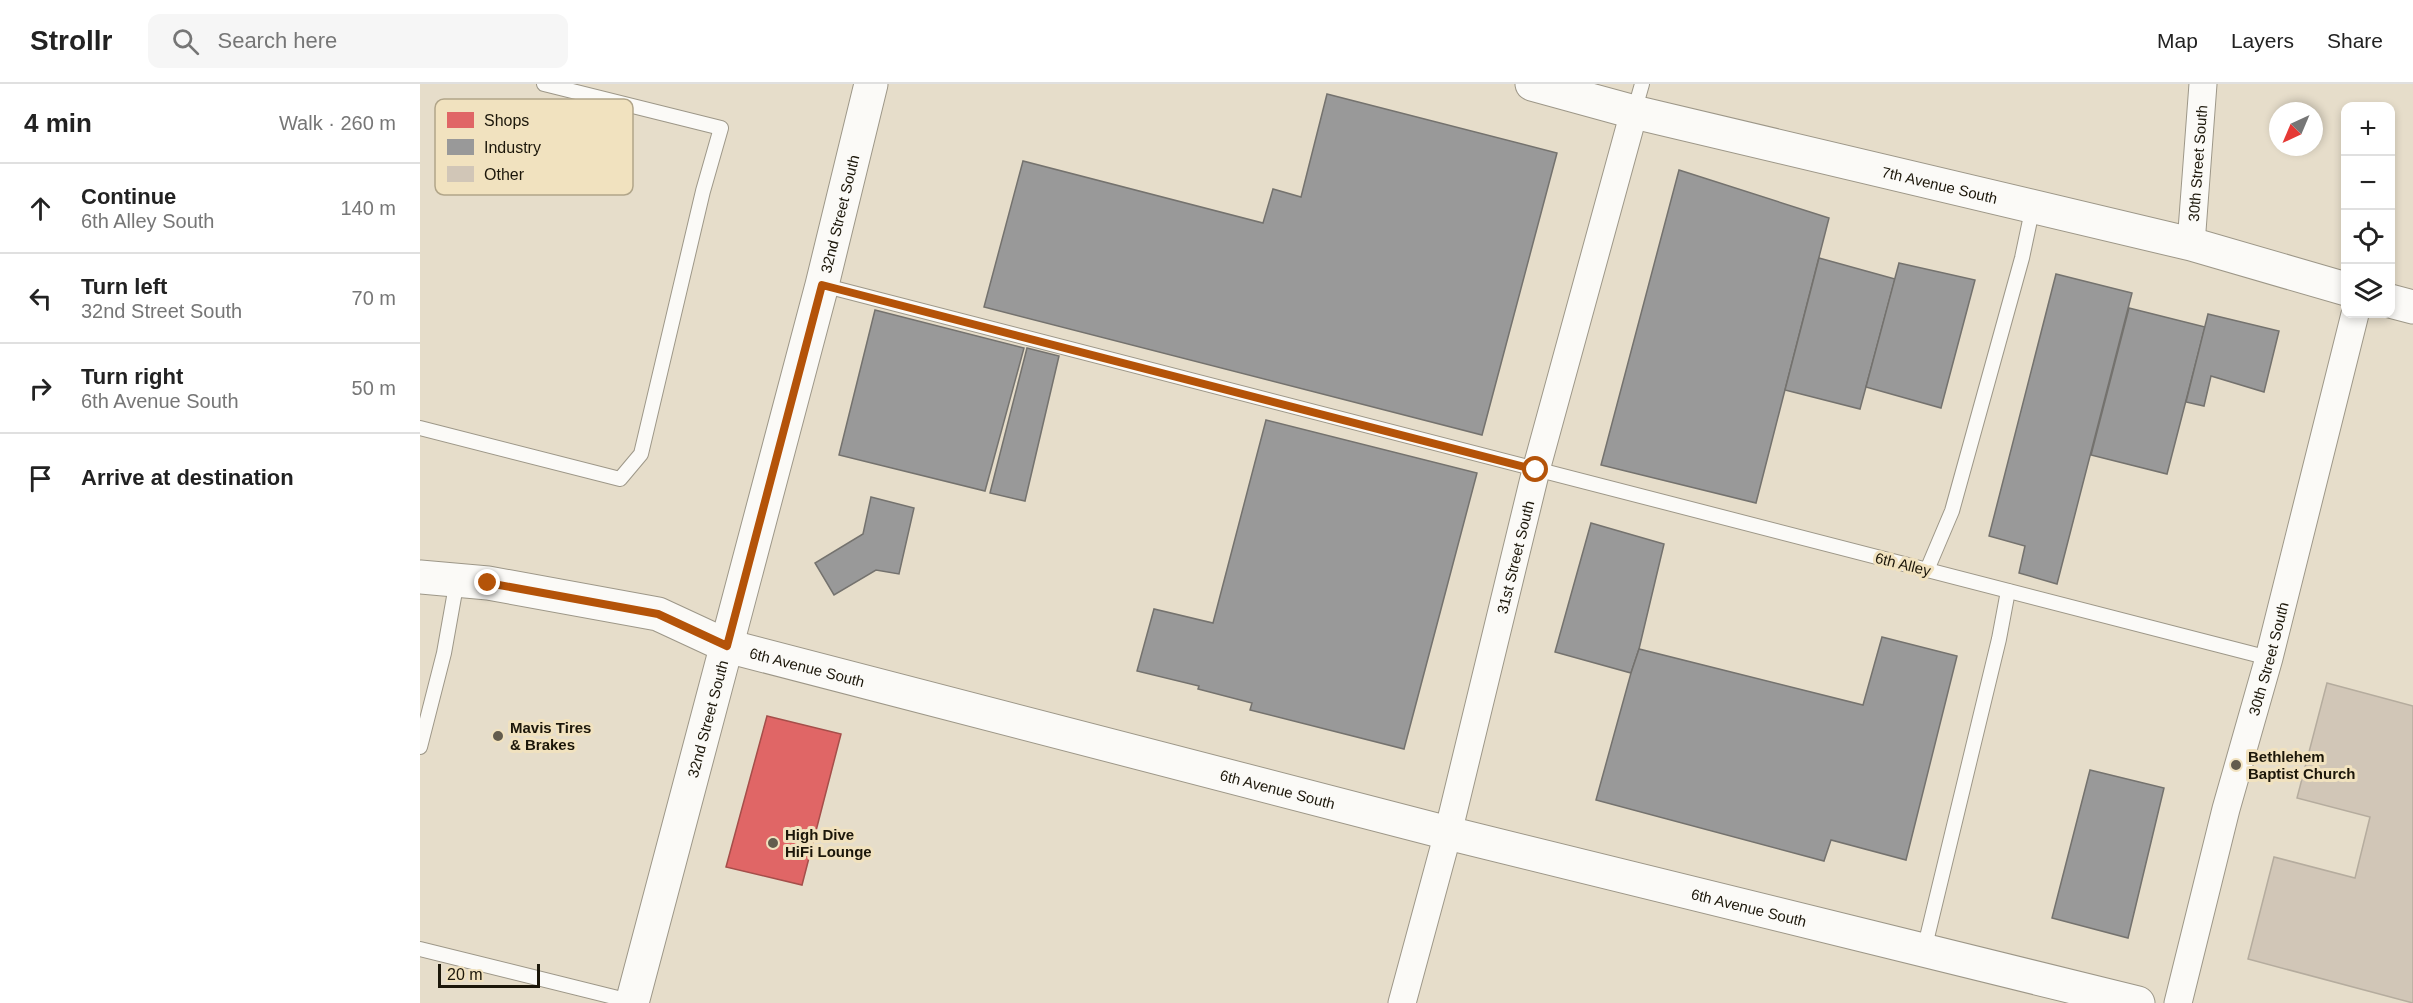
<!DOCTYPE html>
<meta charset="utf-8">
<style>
:root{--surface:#fff;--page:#f6f6f6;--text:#222;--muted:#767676;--line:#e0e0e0}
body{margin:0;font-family:Arial,sans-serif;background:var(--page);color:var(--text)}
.controls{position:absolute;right:18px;top:18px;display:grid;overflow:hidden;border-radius:12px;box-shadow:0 3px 9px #0003}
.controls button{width:54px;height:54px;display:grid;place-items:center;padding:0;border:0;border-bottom:2px solid var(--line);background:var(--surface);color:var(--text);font:30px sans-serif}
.compass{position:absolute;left:1849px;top:18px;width:54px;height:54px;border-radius:50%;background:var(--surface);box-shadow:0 3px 9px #0003;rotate:224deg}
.scale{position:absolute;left:18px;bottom:15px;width:102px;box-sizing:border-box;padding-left:6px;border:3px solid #1c170a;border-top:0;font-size:16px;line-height:21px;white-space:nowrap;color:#1c170a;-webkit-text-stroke:4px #f1e2bf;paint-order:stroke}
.stop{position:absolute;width:18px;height:18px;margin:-14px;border:4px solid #b45309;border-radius:50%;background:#fff}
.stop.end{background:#b45309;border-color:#fff;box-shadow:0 2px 6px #0008}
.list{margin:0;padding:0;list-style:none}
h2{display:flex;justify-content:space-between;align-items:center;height:78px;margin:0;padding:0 24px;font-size:26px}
h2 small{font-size:20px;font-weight:400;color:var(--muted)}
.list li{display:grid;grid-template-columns:39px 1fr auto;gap:18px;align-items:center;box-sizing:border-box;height:90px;padding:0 24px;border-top:2px solid var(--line)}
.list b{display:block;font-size:22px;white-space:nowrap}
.list p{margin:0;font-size:20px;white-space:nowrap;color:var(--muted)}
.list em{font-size:20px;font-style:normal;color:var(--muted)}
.icon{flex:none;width:33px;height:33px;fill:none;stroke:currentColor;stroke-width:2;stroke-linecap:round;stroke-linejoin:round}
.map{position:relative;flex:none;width:1993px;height:919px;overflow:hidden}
header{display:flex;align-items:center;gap:36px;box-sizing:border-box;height:84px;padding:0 30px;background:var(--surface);border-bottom:2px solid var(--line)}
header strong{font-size:28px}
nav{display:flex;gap:33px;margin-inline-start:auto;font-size:21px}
.search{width:420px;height:54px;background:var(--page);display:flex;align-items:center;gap:15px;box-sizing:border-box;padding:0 21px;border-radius:12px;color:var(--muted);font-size:22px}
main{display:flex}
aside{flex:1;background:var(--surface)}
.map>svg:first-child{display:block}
.shops{fill:#e06666;stroke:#a54e4a;stroke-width:1.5}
.industry{fill:#999;stroke:#74726e;stroke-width:1.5}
.building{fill:#d1c6b7;stroke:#b5ac9e;stroke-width:1.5}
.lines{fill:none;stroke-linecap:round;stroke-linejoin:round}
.lane-casing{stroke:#9d9788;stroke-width:16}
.street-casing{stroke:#9d9788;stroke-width:29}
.secondary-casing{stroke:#9d9788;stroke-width:35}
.lane{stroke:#fbfaf7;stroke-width:14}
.street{stroke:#fbfaf7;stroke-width:27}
.secondary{stroke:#fbfaf7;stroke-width:33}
.route{stroke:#b45309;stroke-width:8}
.poi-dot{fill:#635c4d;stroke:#f1e2bf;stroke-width:2}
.labels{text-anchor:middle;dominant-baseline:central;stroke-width:6;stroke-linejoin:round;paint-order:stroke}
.street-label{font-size:15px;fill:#1c170a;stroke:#f1e2bf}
.poi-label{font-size:15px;font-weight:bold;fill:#1c170a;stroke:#f1e2bf;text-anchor:start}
.key{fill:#f1e2bf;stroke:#b1a589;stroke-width:1.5}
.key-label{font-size:16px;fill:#1c170a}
</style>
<header>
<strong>Strollr</strong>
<div class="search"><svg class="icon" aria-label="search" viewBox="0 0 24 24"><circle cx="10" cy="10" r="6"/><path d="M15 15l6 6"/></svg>Search here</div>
<nav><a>Map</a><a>Layers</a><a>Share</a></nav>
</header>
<main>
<aside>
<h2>4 min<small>Walk · 260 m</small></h2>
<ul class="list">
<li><svg class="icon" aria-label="ahead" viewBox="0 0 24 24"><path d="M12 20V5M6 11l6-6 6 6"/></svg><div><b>Continue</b><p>6th Alley South</p></div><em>140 m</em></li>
<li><svg class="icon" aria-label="left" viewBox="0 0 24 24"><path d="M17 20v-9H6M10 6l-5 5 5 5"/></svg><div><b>Turn left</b><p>32nd Street South</p></div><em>70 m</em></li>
<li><svg class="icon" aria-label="right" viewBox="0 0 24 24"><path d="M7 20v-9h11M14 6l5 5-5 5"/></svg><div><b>Turn right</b><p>6th Avenue South</p></div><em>50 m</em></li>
<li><svg class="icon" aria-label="arrive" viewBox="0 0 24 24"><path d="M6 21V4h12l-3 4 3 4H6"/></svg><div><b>Arrive at destination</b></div></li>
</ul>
</aside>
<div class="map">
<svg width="1993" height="919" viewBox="0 0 1993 919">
<rect width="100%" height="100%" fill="#e6ddca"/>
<!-- shops -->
<path class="shops" d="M347 632 421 650 382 801 306 783Z"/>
<!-- industry -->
<g class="industry">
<path d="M907 10 1137 69 1062 351 564 223 603 77 843 139 853 105 881 113Z"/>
<path d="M1259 86 1409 134 1336 419 1181 381Z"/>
<path d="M1399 174 1475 195 1440 325 1365 306Z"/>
<path d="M1479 179 1555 196 1521 324 1446 303Z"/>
<path d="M1636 190 1712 209 1637 500 1599 489 1605 462 1569 452Z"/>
<path d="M1709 224 1785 243 1747 390 1671 371Z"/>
<path d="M455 226 604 264 565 407 419 371Z"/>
<path d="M1788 230 1859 247 1844 308 1791 292 1784 322 1766 318Z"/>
<path d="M607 264 639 272 605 417 570 409Z"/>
<path d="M846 336 1057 389 984 665 830 626 832 619 778 605 779 602 717 587 734 525 793 539Z"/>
<path d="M451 413 494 424 479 490 456 486 414 511 395 479 443 450Z"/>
<path d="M1171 439 1244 460 1219 565 1211 589 1135 568Z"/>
<path d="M1462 553 1537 572 1486 776 1411 756 1404 777 1176 716 1211 589 1219 565 1443 621Z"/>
<path d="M1670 686 1744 704 1708 854 1632 834Z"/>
</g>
<!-- building -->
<path class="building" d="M1907 599 1993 622V919L1828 875 1854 773 1935 794 1950 733 1877 714Z"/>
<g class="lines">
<defs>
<g id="lane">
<path d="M1214 28 1222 0"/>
<path d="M402 201 1849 574"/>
<path d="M0 344 200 395 221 370 283 107 301 44 124 0"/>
<path d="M1507 486 1532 427 1602 174 1613 122"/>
<path d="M0 663 24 569 37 496"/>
<path d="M0 865 214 918"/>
<path d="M1504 866 1579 555 1588 507"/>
</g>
<g id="street">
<path id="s1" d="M1771 160 1783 0"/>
<path id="s2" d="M982 919 1028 749 1116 386 1214 28"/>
<path id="s3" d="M1758 919 1806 725 1849 574 1935 230"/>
</g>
<g id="secondary">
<path id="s4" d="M1112 0 1214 28 1771 160 1926 205"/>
<path d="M1970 217 1993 223"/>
<path id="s5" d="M0 493 68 499 238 530 307 562 1028 749 1718 919"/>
<path id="s6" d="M212 919 402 201 451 0"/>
</g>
</defs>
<!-- lane casing -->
<use href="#lane" class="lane-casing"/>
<!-- street casing -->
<use href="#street" class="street-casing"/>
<!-- secondary casing -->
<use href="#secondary" class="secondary-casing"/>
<!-- lane -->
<use href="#lane" class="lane"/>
<!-- street -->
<use href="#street" class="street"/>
<!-- secondary -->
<use href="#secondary" class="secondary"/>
</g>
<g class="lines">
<!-- route -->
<path class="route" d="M68 499 238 530 307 562 402 201 1116 386"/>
</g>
<!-- markers -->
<g class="poi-dot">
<circle cx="78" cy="652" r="6"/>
<circle cx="1816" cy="681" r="6"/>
<circle cx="353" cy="759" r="6"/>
</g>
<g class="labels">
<!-- street labels -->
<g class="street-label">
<text stroke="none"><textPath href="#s1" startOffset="81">30th Street South</textPath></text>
<text stroke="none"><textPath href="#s4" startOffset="420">7th Avenue South</textPath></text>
<text stroke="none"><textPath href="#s6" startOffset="816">32nd Street South</textPath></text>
<text stroke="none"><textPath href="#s2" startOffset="460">31st Street South</textPath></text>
<text transform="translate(1483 480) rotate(14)">6th Alley</text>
<text stroke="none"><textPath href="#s3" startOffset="356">30th Street South</textPath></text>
<text stroke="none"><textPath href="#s5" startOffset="400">6th Avenue South</textPath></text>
<text stroke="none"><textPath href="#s6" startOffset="294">32nd Street South</textPath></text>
<text stroke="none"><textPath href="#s5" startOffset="886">6th Avenue South</textPath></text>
<text stroke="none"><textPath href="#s5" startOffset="1372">6th Avenue South</textPath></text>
</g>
<!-- poi labels -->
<g class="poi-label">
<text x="90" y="643">Mavis Tires<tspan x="90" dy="17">&amp; Brakes</tspan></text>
<text x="1828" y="672">Bethlehem<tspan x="1828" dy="17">Baptist Church</tspan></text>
<text x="365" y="750">High Dive<tspan x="365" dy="17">HiFi Lounge</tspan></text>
</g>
</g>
<!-- legend -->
<rect x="15" y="15" width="198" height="96" rx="9" class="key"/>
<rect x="27" y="28" width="27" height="16" fill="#e06666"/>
<rect x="27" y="55" width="27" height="16" fill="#999"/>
<rect x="27" y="82" width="27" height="16" fill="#d1c6b7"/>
<g class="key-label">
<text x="64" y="42">Shops</text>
<text x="64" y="69">Industry</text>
<text x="64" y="96">Other</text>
</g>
</svg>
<div class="controls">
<button>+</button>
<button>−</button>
<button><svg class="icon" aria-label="locate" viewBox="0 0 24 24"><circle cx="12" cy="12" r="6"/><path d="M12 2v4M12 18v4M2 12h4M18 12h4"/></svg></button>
<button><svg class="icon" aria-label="layers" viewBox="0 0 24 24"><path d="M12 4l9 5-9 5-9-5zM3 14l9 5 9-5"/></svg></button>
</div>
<svg class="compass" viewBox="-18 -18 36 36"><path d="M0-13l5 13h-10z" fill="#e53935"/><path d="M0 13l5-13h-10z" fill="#767676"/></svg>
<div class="scale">20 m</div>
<div class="stop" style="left:1116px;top:386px"></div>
<div class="stop end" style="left:68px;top:499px"></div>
</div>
</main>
